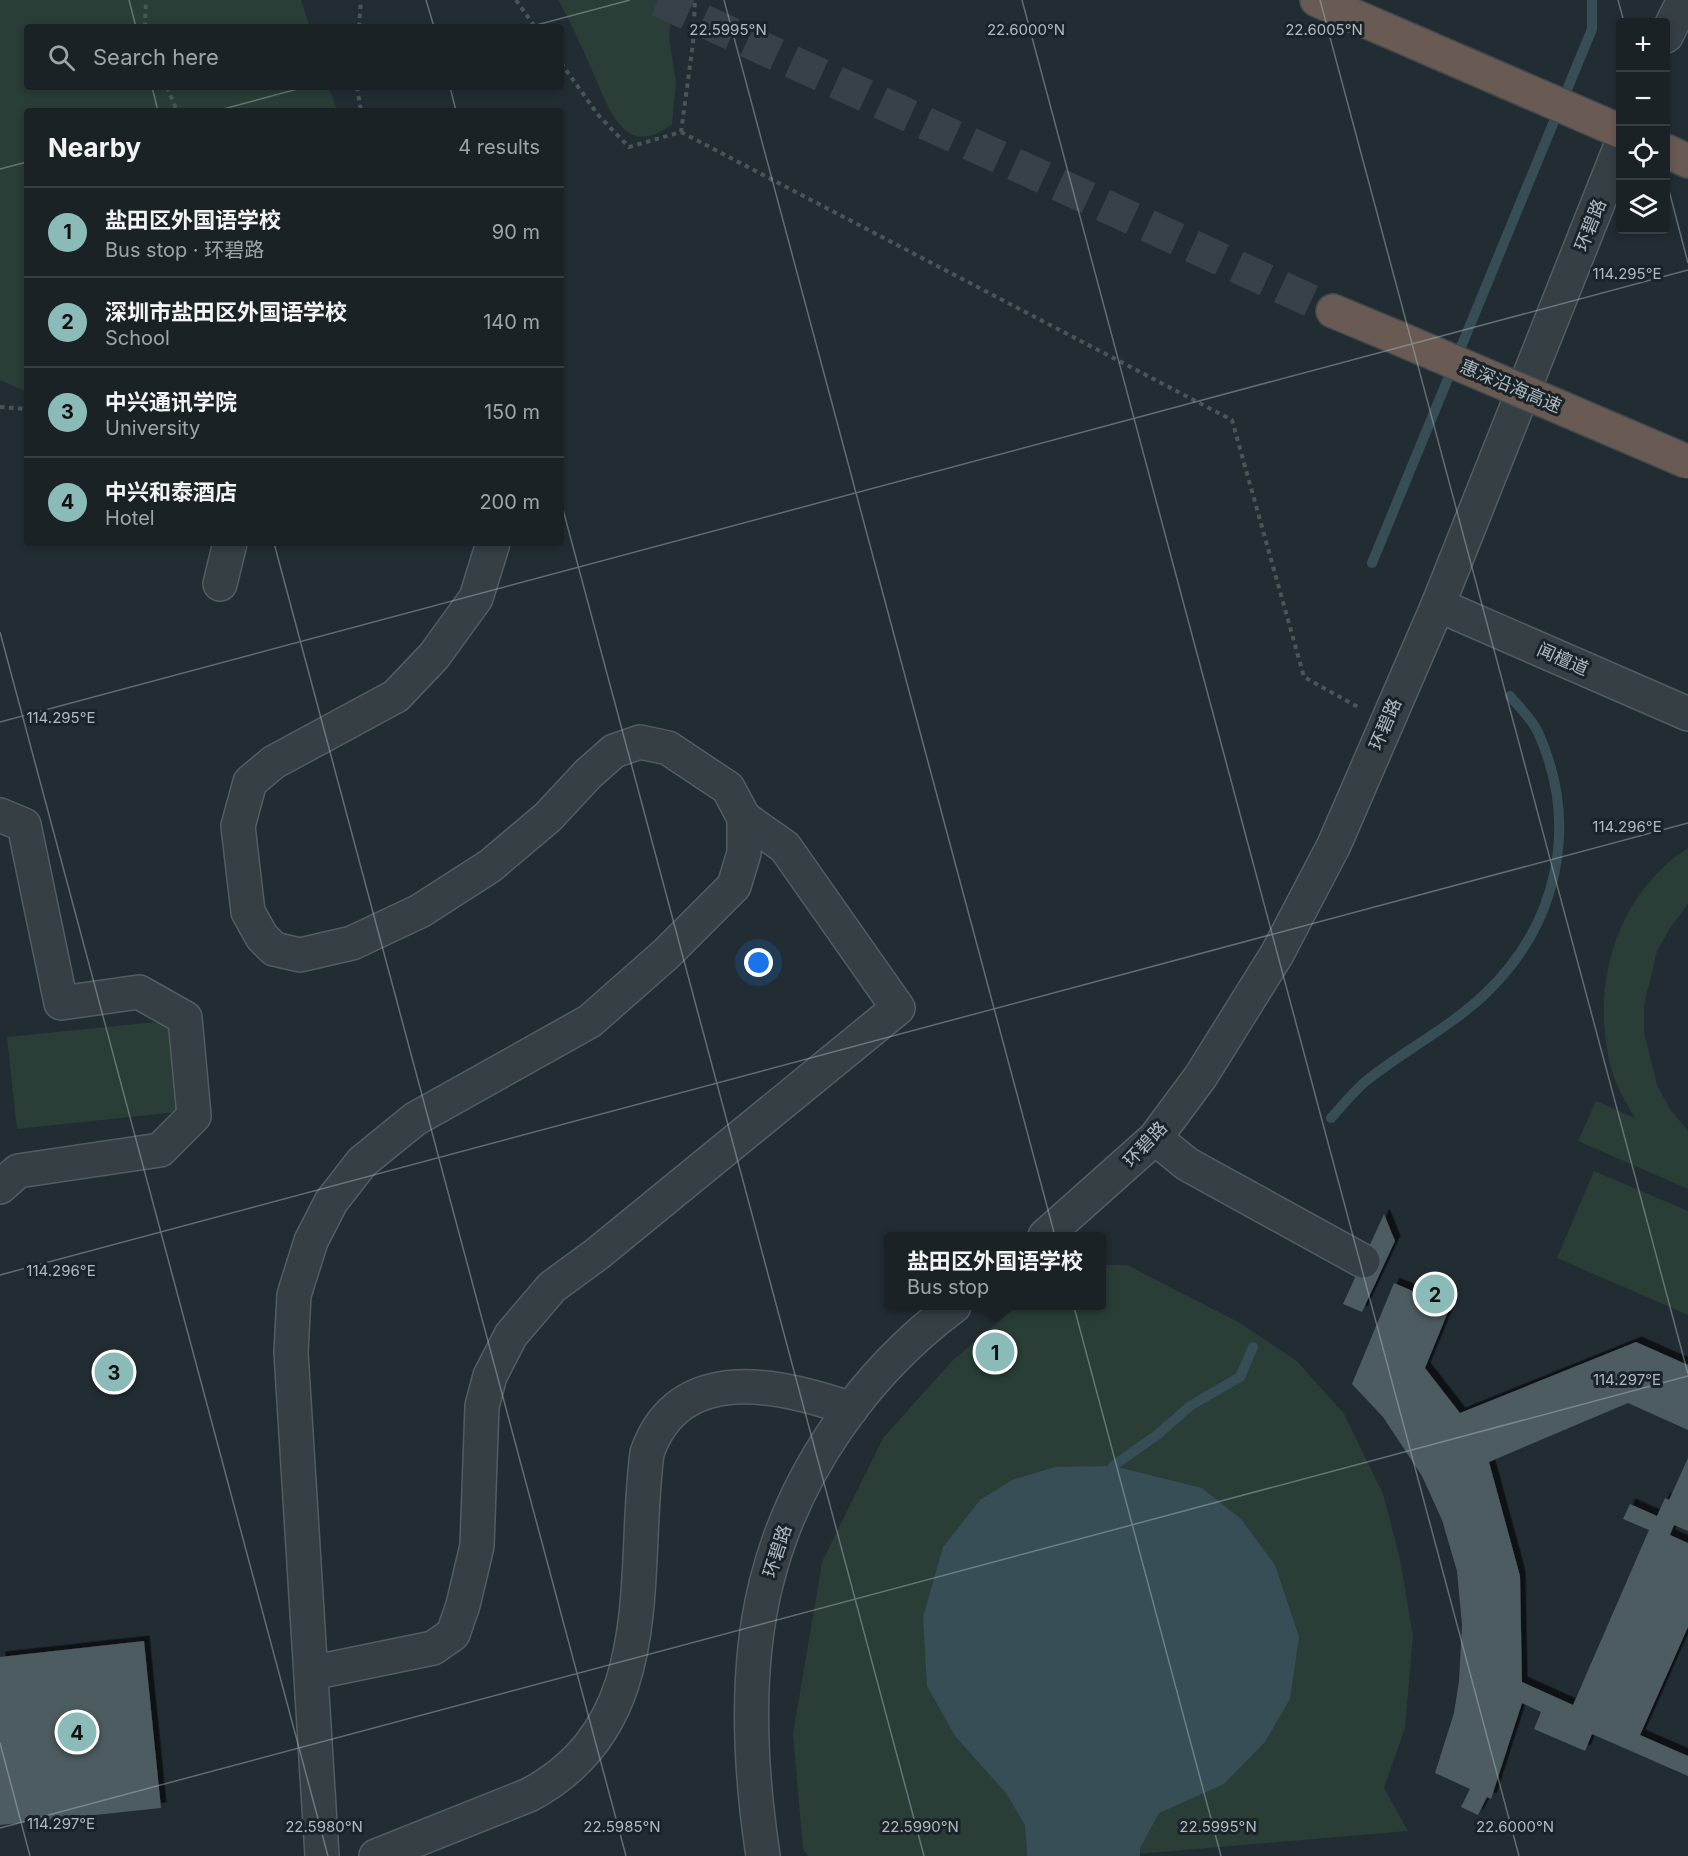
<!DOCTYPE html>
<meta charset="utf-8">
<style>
:root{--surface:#1a2226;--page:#232a2e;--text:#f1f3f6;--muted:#9fa4a7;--line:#383f43;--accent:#8bbbb9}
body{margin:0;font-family:Inter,"Noto Sans SC",sans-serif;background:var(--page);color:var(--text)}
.controls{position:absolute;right:18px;top:18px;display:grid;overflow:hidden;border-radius:6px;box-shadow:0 3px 9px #0003}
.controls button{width:54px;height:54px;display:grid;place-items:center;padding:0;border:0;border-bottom:2px solid var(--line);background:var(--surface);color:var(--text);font:30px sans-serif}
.you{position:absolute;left:759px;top:963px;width:21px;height:21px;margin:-15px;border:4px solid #fff;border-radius:50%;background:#1a73e8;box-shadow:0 0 0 9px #1a73e833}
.badge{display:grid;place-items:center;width:39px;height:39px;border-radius:50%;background:var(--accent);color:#111;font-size:20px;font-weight:700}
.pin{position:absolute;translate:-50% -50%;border:3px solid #fff;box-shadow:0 2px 6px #0006}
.popup{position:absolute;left:884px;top:1232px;width:222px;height:78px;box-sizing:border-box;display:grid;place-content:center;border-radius:6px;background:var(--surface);filter:drop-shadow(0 2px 4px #0005);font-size:20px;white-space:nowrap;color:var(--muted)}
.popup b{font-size:22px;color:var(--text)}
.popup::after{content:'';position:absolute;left:50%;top:100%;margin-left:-12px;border:12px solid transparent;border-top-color:var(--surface)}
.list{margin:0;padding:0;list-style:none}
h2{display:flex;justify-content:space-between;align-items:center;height:78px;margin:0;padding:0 24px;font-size:26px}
h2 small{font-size:20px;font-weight:400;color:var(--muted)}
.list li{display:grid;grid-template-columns:39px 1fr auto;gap:18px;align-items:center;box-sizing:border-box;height:90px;padding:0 24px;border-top:2px solid var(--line)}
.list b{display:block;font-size:22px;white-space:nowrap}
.list p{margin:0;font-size:20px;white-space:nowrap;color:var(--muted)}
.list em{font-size:20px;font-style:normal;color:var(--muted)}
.icon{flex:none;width:33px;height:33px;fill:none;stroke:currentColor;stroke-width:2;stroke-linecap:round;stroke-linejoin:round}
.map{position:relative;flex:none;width:1688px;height:1856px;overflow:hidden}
.search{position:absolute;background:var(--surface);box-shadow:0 3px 9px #0003;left:24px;top:24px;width:540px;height:66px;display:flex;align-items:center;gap:15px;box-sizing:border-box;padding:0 21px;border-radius:6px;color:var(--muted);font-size:22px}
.panel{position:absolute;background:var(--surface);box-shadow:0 3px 9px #0003;left:24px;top:108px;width:540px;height:438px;border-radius:6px}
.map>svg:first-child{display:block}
.green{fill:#2a3d37}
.water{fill:#374e57}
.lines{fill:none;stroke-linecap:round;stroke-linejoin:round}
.stream{stroke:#374e57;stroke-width:10}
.building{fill:#4d5b61;filter:url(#shadow)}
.highway-tunnel{stroke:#374248;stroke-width:33;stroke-dasharray:33 16;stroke-linecap:butt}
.minor-casing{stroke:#525d62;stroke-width:36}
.highway-casing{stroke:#3f4a4e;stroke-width:36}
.path{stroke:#485755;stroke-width:4;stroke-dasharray:4.5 4.5;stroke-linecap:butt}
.minor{stroke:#353f44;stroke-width:33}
.highway{stroke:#695a53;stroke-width:33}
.highway-bridge-casing{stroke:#3f4a4e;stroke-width:36;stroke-linecap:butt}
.highway-bridge{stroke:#695a53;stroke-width:33}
.ticks{fill:none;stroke:#afbac1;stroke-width:1.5;stroke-opacity:0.45}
.labels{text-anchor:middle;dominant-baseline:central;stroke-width:6;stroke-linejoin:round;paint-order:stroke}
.street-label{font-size:18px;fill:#afbac1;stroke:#1a2428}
.ticks-label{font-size:15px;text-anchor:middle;fill:#afbac1;stroke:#1a2428;stroke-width:6;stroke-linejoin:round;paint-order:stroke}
</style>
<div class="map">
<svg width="1688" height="1856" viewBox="0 0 1688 1856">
<defs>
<filter id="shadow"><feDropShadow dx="5.5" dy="-5.5" stdDeviation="0" flood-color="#0009"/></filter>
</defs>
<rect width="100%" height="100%" fill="#222d33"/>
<!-- green -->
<g class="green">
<path d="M0 0H301L310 27H27V87H329L337 111H27V392L0 380Z"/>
<path d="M558 0H673L669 36 676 83 672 124C658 135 638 144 623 128 609 114 602 93 594 75 583 49 572 24 558 0Z"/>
<path d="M1688 848V904L1670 928 1657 951 1644 1005V1032L1657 1085 1670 1109 1688 1131V1189L1578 1141 1596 1101 1635 1118C1624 1099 1613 1081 1609 1059 1591 981 1619 892 1688 848Z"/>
<path d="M176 1020 186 1111 17 1129 7 1037Z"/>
<path d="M1594 1171 1688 1211V1315L1557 1258Z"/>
<path d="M1102 1265H1127L1238 1322 1297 1361 1344 1414 1383 1494 1400 1559 1413 1636 1405 1728 1384 1788 1408 1831 1114 1856H808L803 1849 793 1734 822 1562 883 1438 952 1361 1017 1306H1102Z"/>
</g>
<!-- water -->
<path class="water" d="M1113 1466 1202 1488 1241 1519 1275 1565 1299 1637 1290 1699 1265 1742 1224 1784 1159 1813 1140 1848V1856H1027L1025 1825 1006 1793 955 1736 927 1686 923 1617 943 1547 980 1500 1012 1480 1055 1467Z"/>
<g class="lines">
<!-- stream -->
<g class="stream">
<path d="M1372 563 1592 29V0"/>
<path d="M1331 1118C1342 1106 1353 1092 1366 1081 1403 1051 1449 1028 1484 995 1558 925 1580 826 1538 732 1532 719 1519 707 1510 696"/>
<path d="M1113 1466 1157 1435 1190 1406 1240 1377 1253 1347"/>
</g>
</g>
<!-- building -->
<g class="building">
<path d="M1384 1214 1395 1241 1362 1312 1343 1304Z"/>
<path d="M1394 1283 1450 1307 1425 1368 1460 1413 1636 1342 1688 1365V1430L1628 1403 1489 1462 1520 1576 1522 1682 1573 1705 1649 1530 1623 1519 1630 1504 1657 1516 1665 1498 1669 1500 1688 1458V1531L1674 1525 1670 1535 1688 1543V1627L1640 1735 1688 1756V1776L1592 1734 1585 1751 1534 1729 1541 1712 1522 1703 1491 1799 1487 1797 1478 1815 1461 1807 1470 1789 1435 1773 1454 1713 1459 1681 1462 1625 1457 1571 1442 1520 1422 1476 1383 1417 1352 1384Z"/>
<path d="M144 1641 161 1808 0 1825V1657Z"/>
</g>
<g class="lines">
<!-- highway-tunnel -->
<path class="highway-tunnel" d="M658 0 1333 311"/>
<defs>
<g id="minor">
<path d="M1666 36 1684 0"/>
<path d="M220 584 230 543"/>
<path d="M1438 605 1688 714"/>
<path d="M0 815 24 825 61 1003 139 992 185 1018 194 1116 160 1150 18 1171 0 1187"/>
<path d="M1155 1138 1187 1164 1363 1261"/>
<path d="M1045 1236 1155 1138 1201 1076 1277 954 1334 845 1438 605 1620 148"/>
<path d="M311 1673 433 1648 453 1634 463 1605 477 1546 482 1406 490 1376 511 1335 552 1287 597 1254 898 1008 785 847 744 818"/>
<path d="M322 1856 291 1352 294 1295 311 1241 331 1202 362 1162 415 1119 590 1021 666 954 734 886 744 853V818L728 788 668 748 640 742 614 751 588 774 548 817 490 866 420 911 352 943 300 955 274 949 262 937 248 912 238 826 250 782 274 762 396 696 434 656 476 598 493 543"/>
<path d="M376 1856 529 1795C662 1724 631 1577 647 1453 679 1361 779 1384 851 1409"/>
<path d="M763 1856C750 1770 745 1669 766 1584 793 1474 864 1373 954 1306"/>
</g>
<g id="highway">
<path d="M1317 0 1620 131"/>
<path d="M1666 151 1688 161"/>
<path d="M1333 311 1398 338"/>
</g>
</defs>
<!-- minor casing -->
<use href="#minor" class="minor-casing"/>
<!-- highway casing -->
<use href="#highway" class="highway-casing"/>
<!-- path -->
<g class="path">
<path d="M516 0 535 27"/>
<path d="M145 27 146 0"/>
<path d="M359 27 361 0"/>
<path d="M561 63 599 116 629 147 681 132 693 43 695 0"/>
<path d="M167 87 177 111"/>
<path d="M357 87 361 111"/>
<path d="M681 132 1232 420 1304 677 1358 707"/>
<path d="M0 407 27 409"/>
</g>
<!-- minor -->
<use href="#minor" class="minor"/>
<!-- highway -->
<use href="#highway" class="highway"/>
<defs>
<path id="highway-bridge" d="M1398 338 1688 462"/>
</defs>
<!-- highway-bridge casing -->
<use href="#highway-bridge" class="highway-bridge-casing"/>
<!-- highway-bridge -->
<use href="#highway-bridge" class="highway-bridge"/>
</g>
<!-- ticks -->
<path class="ticks" d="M129 0 136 27M426 0 434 27M724 0 1221 1856M1022 0 1519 1856M1320 0 1688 1374M1618 0 1624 22M529 27 630 0M152 87 158 111M450 87 456 111M216 111 305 87M0 169 27 162M1666 179 1688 263M561 502 924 1856M274 543 626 1856M0 632 328 1856M0 722 1688 270M0 1275 1688 823M0 1743 30 1856M0 1828 1688 1376"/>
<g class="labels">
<!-- street labels -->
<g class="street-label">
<text transform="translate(1590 225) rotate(-68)">环碧路</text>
<text transform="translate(1511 386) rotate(23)">惠深沿海高速</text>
<text transform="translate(1563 659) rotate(24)">闻檀道</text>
<text transform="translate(1385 724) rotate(-67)">环碧路</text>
<text transform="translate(1145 1144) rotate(-47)">环碧路</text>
<text transform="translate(777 1551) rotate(-72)">环碧路</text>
</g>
</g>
<g class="ticks-label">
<text x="1324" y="35">22.6005°N</text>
<text x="728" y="35">22.5995°N</text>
<text x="1026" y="35">22.6000°N</text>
<text x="1627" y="279">114.295°E</text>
<text x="61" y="723">114.295°E</text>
<text x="1627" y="832">114.296°E</text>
<text x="61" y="1276">114.296°E</text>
<text x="1627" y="1385">114.297°E</text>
<text x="61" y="1829">114.297°E</text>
<text x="324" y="1832">22.5980°N</text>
<text x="622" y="1832">22.5985°N</text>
<text x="920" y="1832">22.5990°N</text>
<text x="1218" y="1832">22.5995°N</text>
<text x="1515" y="1832">22.6000°N</text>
</g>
</svg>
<div class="controls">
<button>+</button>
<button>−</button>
<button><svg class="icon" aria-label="locate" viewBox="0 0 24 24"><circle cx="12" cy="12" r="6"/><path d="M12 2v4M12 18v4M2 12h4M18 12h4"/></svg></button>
<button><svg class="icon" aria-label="layers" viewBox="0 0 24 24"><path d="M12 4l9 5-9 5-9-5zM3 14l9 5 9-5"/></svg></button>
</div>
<div class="you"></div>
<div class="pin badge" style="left:995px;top:1352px">1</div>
<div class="popup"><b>盐田区外国语学校</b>Bus stop</div>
<div class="pin badge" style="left:1435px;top:1294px">2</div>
<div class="pin badge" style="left:114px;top:1372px">3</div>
<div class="pin badge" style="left:77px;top:1732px">4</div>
<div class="search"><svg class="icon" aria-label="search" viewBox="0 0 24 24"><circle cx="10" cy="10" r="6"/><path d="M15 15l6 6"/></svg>Search here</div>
<section class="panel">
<h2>Nearby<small>4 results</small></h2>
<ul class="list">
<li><span class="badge">1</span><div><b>盐田区外国语学校</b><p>Bus stop · 环碧路</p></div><em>90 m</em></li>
<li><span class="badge">2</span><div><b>深圳市盐田区外国语学校</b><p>School</p></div><em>140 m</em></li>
<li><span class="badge">3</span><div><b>中兴通讯学院</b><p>University</p></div><em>150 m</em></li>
<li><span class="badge">4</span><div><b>中兴和泰酒店</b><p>Hotel</p></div><em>200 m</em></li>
</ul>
</section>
</div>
